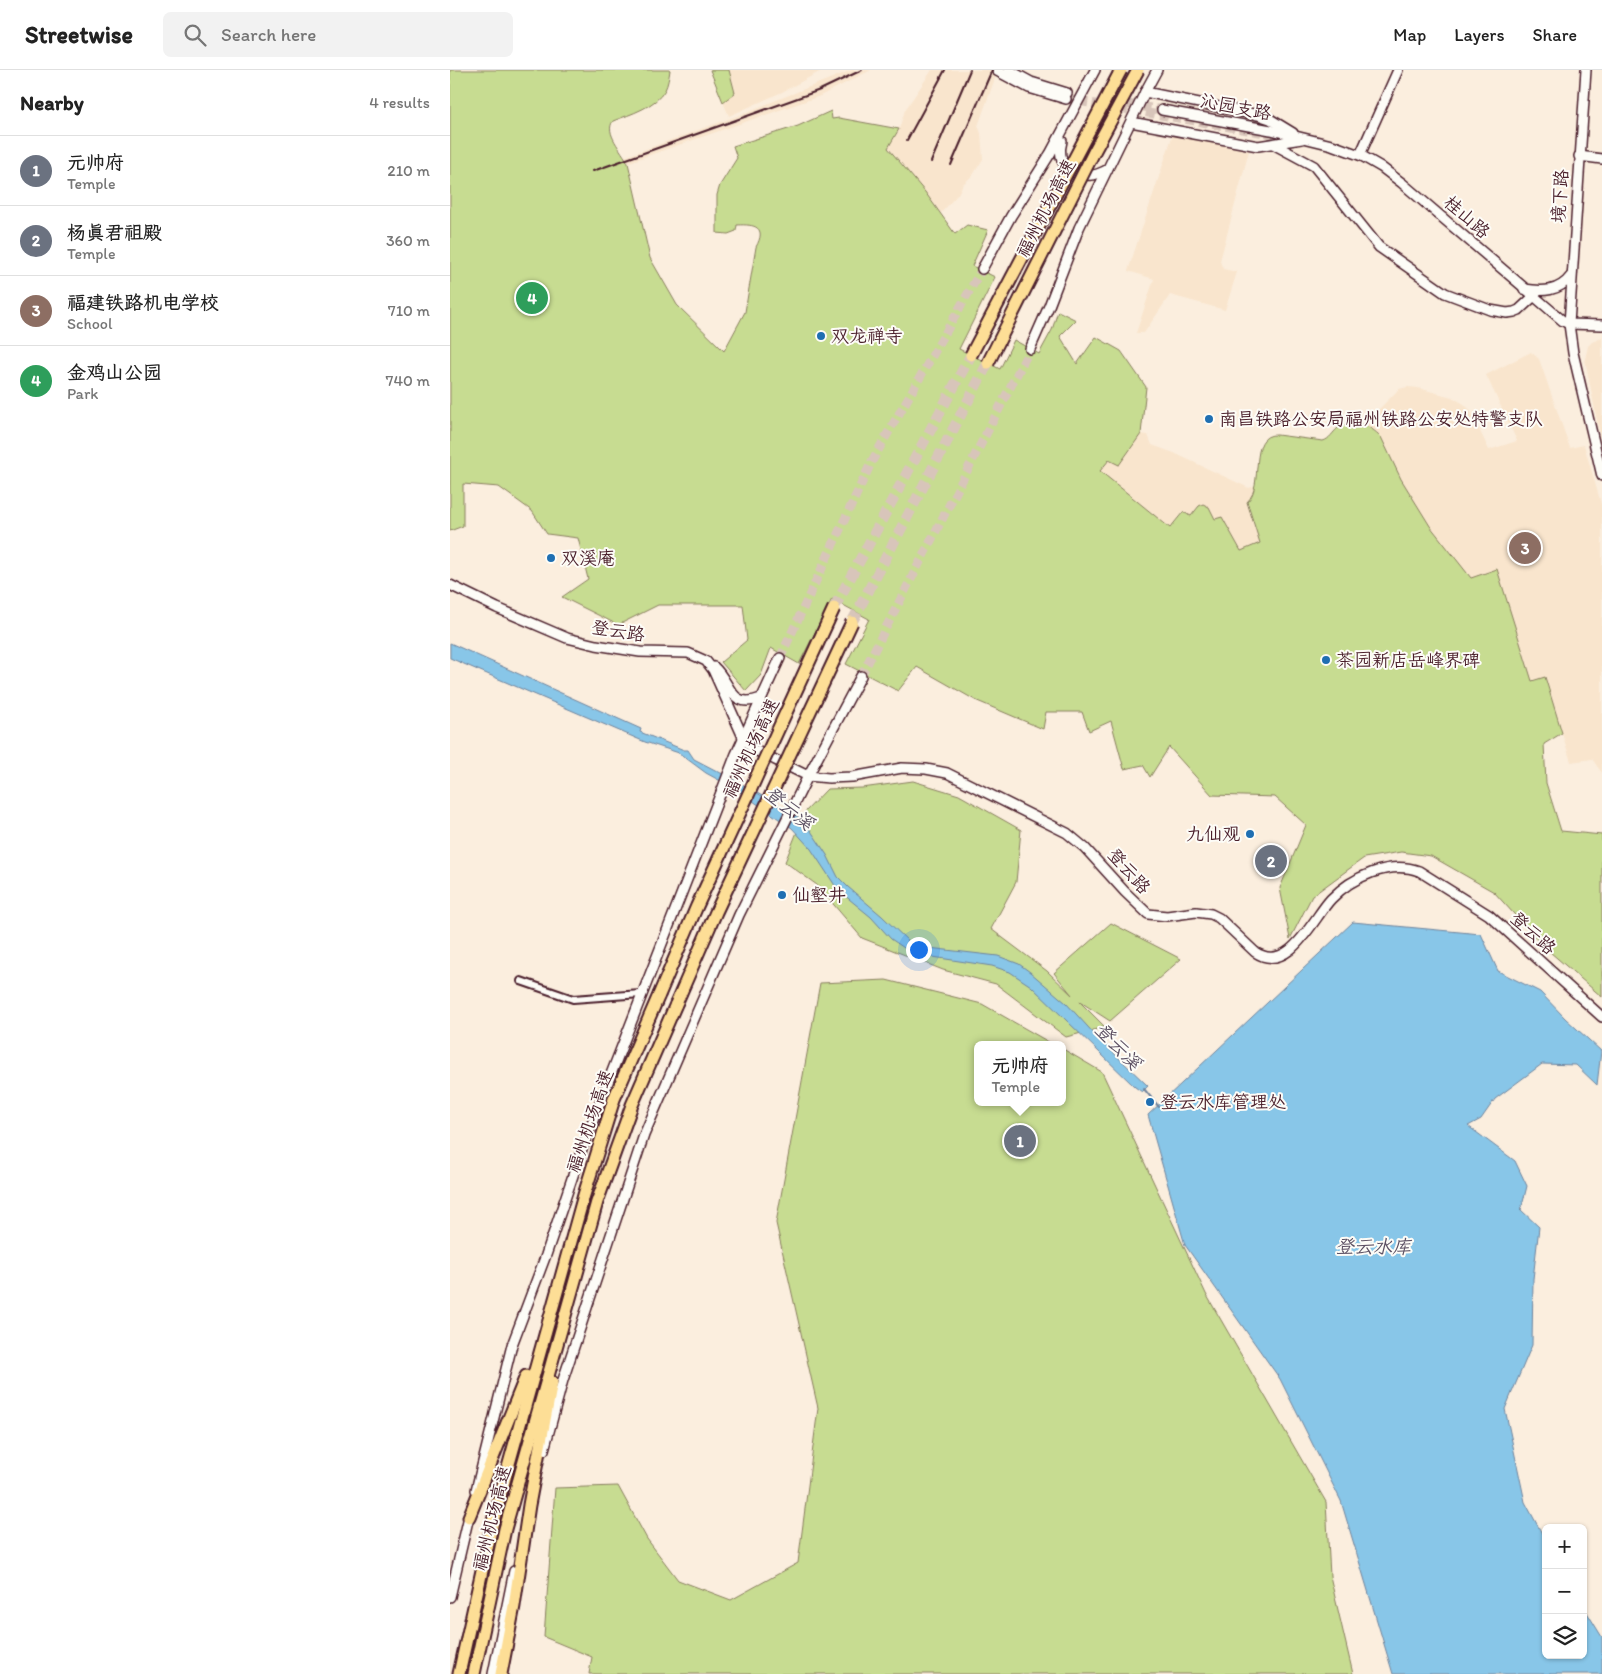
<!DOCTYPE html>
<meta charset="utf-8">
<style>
:root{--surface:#fff;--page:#f2f2f2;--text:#222;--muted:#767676;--line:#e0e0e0;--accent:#111827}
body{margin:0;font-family:Itim,"LXGW WenKai TC",sans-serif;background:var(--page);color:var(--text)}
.controls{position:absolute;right:15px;bottom:15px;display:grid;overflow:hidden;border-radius:8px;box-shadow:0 1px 4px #0004}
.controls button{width:45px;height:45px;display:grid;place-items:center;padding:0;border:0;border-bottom:1px solid var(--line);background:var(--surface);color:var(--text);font:25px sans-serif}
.you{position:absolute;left:468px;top:879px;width:18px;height:18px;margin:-12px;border:4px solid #fff;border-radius:50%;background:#1a73e8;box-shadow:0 0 0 8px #1a73e833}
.badge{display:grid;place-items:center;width:32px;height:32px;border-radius:50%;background:var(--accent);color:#fff;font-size:16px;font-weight:700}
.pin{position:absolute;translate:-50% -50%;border:2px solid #fff;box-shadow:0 1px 5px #0006}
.popup{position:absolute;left:524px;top:971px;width:92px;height:65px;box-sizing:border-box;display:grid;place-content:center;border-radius:8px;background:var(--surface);filter:drop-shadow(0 1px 4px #0005);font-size:16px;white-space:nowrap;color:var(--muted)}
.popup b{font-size:19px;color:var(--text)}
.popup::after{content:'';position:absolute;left:50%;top:100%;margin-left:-10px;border:10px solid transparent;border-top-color:var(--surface)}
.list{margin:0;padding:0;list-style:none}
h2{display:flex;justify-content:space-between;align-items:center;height:65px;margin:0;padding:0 20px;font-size:21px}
h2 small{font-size:16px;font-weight:400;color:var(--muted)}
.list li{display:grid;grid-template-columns:32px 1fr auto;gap:15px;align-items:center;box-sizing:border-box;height:70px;padding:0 20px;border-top:1px solid var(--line)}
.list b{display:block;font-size:19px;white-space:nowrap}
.list p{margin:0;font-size:16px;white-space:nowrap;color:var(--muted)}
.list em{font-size:16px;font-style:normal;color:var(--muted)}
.icon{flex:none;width:28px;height:28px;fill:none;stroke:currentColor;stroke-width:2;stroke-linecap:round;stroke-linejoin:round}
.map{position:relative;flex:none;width:1152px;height:1604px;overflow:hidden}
header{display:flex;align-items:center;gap:30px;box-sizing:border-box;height:70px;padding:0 25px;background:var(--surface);border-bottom:1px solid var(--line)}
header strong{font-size:24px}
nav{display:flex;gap:28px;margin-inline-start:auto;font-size:18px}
.search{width:350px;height:45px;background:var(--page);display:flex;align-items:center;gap:12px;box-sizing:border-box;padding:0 18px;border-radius:8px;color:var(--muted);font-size:19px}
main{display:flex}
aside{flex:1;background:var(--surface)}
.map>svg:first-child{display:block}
.built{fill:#f9e5cd}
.green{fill:#c7dc91;stroke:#887e5e}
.water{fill:#88c6e8;stroke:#6f839c}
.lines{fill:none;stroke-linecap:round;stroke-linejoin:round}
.stream{stroke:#6f839c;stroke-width:2}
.secondary-tunnel{stroke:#d8c5ba;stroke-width:9;stroke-dasharray:9 4.5;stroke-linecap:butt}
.highway-tunnel{stroke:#d8c5ba;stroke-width:11;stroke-dasharray:11 5.5;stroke-linecap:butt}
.street-casing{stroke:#4a1f2b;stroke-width:10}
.secondary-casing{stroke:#4a1f2b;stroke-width:12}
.highway-casing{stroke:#4a1f2b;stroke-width:15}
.street{stroke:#fdfcf7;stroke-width:6}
.secondary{stroke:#fdfcf7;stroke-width:9}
.highway{stroke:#fdde96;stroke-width:11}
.rail{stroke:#4a1f2b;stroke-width:2}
.highway-bridge-casing{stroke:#4a1f2b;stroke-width:15;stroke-linecap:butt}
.highway-bridge{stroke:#fdde96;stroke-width:11}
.poi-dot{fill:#1f6fb2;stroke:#fdfcf7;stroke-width:2}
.labels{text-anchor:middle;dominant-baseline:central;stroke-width:4;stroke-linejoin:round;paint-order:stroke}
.street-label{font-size:18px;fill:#4a1f2b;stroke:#fdfcf7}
.poi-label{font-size:18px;fill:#4a1f2b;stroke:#fdfcf7;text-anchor:start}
.water-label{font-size:19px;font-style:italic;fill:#5d5164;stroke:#fdfcf7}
</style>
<header>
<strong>Streetwise</strong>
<div class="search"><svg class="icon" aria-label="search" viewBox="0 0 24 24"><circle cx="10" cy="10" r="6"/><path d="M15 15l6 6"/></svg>Search here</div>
<nav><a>Map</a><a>Layers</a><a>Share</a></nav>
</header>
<main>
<aside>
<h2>Nearby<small>4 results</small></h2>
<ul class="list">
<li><span class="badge" style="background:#6b7280">1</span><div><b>元帅府</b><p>Temple</p></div><em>210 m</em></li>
<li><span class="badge" style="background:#6b7280">2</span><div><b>杨真君祖殿</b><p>Temple</p></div><em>360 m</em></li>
<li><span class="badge" style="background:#8d6e63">3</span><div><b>福建铁路机电学校</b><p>School</p></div><em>710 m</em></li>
<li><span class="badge" style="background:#2e9e5b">4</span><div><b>金鸡山公园</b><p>Park</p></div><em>740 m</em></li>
</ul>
</aside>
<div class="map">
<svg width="1152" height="1604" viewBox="0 0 1152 1604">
<rect width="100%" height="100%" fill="#fbeede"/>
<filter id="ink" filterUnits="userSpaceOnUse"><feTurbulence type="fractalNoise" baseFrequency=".02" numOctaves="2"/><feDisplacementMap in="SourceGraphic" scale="10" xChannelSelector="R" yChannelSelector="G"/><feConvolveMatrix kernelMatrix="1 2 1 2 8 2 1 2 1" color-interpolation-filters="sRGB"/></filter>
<g filter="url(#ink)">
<!-- built -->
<g class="built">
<path d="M279 0H373L332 22 279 46 273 32 285 23Z"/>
<path d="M402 0H421L370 26 145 104 141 99 284 47Z"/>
<path d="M482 0H548L528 56 531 63 533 89 523 105 513 114 508 124 491 143 438 78 449 59 455 40Z"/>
<path d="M723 64 799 81 770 191 773 199 787 202 775 240 720 225 694 263H686L704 209 678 201Z"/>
<path d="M1152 268V376L1135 289 1138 276 1142 272Z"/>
<path d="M1081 282 1089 289 1120 378 1134 375 1152 437V703L1142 689 1121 692 1095 608 1082 611 1047 500 1021 508 980 457 951 409 931 367 914 354 949 319 958 317 968 318 1002 327 1014 334 1020 340 1039 380 1067 371 1036 305Z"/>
<path d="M691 364 698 365 702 375 724 383 799 418 806 415 803 425 797 432 810 473 791 481 772 448 765 449 759 437 749 436 741 447 732 442 720 458 650 401 659 390 669 394Z"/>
</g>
<!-- green -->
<g class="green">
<path d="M0 0H220C219 7 218 14 215 20 205 37 181 44 163 51 154 63 172 80 178 93L200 188 227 235 274 281 295 242 306 177C317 157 305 154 287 155L286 161 278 164 267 163V125L270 115 287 88 283 76 348 56 381 41 382 49 389 48 449 59 438 78 475 122 505 164 517 155 538 160 522 196 545 207 509 279 550 299 564 270 589 284 602 260 608 241 626 250 610 266 627 294 646 267 671 281 696 317 691 364 669 395 659 390 650 401 720 458 733 442 741 446 749 436 753 434 759 437 765 449 772 447 791 481 810 473 797 432C815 416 797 363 827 365L873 371C880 369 882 363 888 358 903 348 920 355 931 367L951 409 980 456 1021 508 1047 499 1082 611 1095 607 1112 663 1094 674 1096 713 1111 761 1152 765V927L1093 876 1044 822 981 786 951 782 914 788 862 826 840 869 830 818 856 755 825 727 762 725 719 677 700 707 693 695 674 699 661 651 639 661 632 642H596L593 659 525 630 467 597 448 621 396 594 419 549 382 529 349 594 321 578 311 605 296 621 271 592 297 570 293 535H208L168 555 112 527 138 509 128 468 97 464 82 441 49 417 13 414V456L0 461Z"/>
<path d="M260 0H279L285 23 273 32Z"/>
<path d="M463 711 509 725 571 760 566 812 541 859 597 901 622 925 604 903 661 853 731 889 660 951 629 931 655 957 616 967 546 914 493 900 412 868 367 815 335 792 355 742 377 719 412 718Z"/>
<path d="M436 910 532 934 604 975H528V1032H612L613 979 652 1002 756 1224 876 1432 880 1506 903 1604H139L142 1587 94 1567 105 1418 168 1416 197 1469 228 1510 281 1530 348 1493 368 1338 326 1153 370 913Z"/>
</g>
<!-- water -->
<g class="water">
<path d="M0 573 191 659 190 662 234 680H238L244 689 290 713 348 747 355 752 377 785 388 807 398 817 432 846 459 872 470 877 548 886 569 894 580 902 616 933 648 968 698 1016 692 1022 685 1017 581 916 560 902 542 896 463 884 441 869 421 847 388 820 361 779 342 758 287 720 256 703 229 683 195 672 0 588Z"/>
<path d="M903 852 1031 864 1048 901 1090 922 1115 948 1151 981 1147 1015 1126 995 1092 994 1045 1029 1031 1049 1018 1056 1065 1091 1077 1116 1071 1140 1089 1157 1083 1209 1082 1275 1055 1339 1075 1432 1096 1471V1585H1133V1536L1152 1567V1604H943L891 1431 830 1309 735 1175 698 1045Z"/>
</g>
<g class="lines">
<!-- stream -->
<path class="stream" d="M694 1019 709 1037"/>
<!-- secondary-tunnel -->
<g class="secondary-tunnel">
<path d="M616 29 839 67"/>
<path d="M665 32 712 40"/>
<path d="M330 588 422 391 532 199"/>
<path d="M411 606 580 279"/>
</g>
<!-- highway-tunnel -->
<g class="highway-tunnel">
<path d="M384 538 521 285"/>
<path d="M402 552 538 293"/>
</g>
<defs>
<path id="street" d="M71 911 123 929 191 924"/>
<g id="secondary">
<path d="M559 0 581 12 617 23"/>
<path d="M1136 0 1119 254 1123 283 1152 406"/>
<path d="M547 1 579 18 616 29"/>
<path d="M695 22 808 45 820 49 843 63"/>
<path d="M712 40 821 60 882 75 912 86 931 97 952 113 1113 251 1119 254 1152 255"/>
<path d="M681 52 808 76 852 69"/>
<path d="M612 71C606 92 619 107 642 105 647 105 652 102 657 100"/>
<path d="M823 74 864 96 929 177 995 223 1040 240 1057 243 1064 242 1069 240 1083 227"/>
<path d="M910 85 948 0"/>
<path d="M1129 86 1152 89"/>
<path d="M532 199 561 146 600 84 645 0"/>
<path d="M1074 219C1093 222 1109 222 1121 206"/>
<path d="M580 279 599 236 629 158 695 22 707 0"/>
<path d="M0 515 47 538 117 568 146 575 190 582 238 583 256 591 263 600 293 667 299 675 303 679 358 706 379 708 402 707 452 698 476 699 497 703 617 763 635 778 675 822 698 844 717 846 746 842 761 844 769 848 805 882C839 905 863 848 881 829 902 807 940 790 969 801L1039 845 1152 947"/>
<path d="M264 597C282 613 279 640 311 628"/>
<path d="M94 1380 113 1310 194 1065 289 845 358 706 411 606"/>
<path d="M26 1420 62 1275 96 1185 133 1076 286 684 330 588"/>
<path d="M0 1527 20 1442"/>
<path d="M43 1604 64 1501"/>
</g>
<g id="highway">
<path d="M19 1447 76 1306"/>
<path d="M9 1604 43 1451 134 1125 164 1029 209 925"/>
<path d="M24 1604 55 1459 147 1132 182 1035 226 934"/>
<path d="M51 1604 64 1536 79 1435 102 1312"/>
</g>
</defs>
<!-- street casing -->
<use href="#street" class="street-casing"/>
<!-- secondary casing -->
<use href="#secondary" class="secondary-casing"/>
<!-- highway casing -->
<use href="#highway" class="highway-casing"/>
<!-- street -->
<use href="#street" class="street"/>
<!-- secondary -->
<use href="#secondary" class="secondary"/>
<!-- highway -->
<use href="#highway" class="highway"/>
<!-- rail -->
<g class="rail">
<path d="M457 70 495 0"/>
<path d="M481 92 520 0"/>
<path d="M501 95 542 0"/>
<path d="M143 101 370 20 412 0"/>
</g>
<defs>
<g id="highway-bridge">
<path d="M521 285 671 0"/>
<path d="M538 293 645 80 688 0"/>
<path d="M209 925 247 836 384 538"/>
<path d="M226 934 266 842 402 552"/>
</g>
</defs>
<!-- highway-bridge casing -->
<use href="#highway-bridge" class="highway-bridge-casing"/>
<!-- highway-bridge -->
<use href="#highway-bridge" class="highway-bridge"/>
</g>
</g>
<!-- markers -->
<g class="poi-dot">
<circle cx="371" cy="266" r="5"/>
<circle cx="759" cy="349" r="5"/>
<circle cx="101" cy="488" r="5"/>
<circle cx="876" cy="590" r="5"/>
<circle cx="800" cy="764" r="5"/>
<circle cx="332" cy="825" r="5"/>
<circle cx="700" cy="1032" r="5"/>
</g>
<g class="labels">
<!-- street labels -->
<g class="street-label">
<text transform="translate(786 37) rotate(11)">沁园支路</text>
<text transform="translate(1110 126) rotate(-86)">境下路</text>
<text transform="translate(596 138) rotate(-63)">福州机场高速</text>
<text transform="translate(1017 147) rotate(41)">桂山路</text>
<text transform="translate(168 561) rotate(9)">登云路</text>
<text transform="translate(301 678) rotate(-65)">福州机场高速</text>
<text transform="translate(679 801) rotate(48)">登云路</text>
<text transform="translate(1083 863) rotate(42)">登云路</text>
<text transform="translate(140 1051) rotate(-71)">福州机场高速</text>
<text transform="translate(42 1448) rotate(-76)">福州机场高速</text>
</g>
<!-- poi labels -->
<g class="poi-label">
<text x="381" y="266">双龙禅寺</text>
<text x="769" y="349">南昌铁路公安局福州铁路公安处特警支队</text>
<text x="111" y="488">双溪庵</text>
<text x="886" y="590">茶园新店岳峰界碑</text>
<text x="790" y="764" text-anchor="end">九仙观</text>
<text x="342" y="825">仙壑井</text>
<text x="710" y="1032">登云水库管理处</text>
</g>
<!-- water labels -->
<g class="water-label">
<text transform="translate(339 738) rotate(39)">登云溪</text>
<text transform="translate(668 976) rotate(46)">登云溪</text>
<text x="923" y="1176">登云水库</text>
</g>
</g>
</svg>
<div class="controls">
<button>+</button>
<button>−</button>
<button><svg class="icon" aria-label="layers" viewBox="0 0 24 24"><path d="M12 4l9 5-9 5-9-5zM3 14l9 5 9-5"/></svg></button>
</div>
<div class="you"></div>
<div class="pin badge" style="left:570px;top:1071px;background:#6b7280">1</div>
<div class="popup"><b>元帅府</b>Temple</div>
<div class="pin badge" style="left:821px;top:791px;background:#6b7280">2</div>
<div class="pin badge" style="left:1075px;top:478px;background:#8d6e63">3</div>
<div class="pin badge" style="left:82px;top:228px;background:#2e9e5b">4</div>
</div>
</main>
